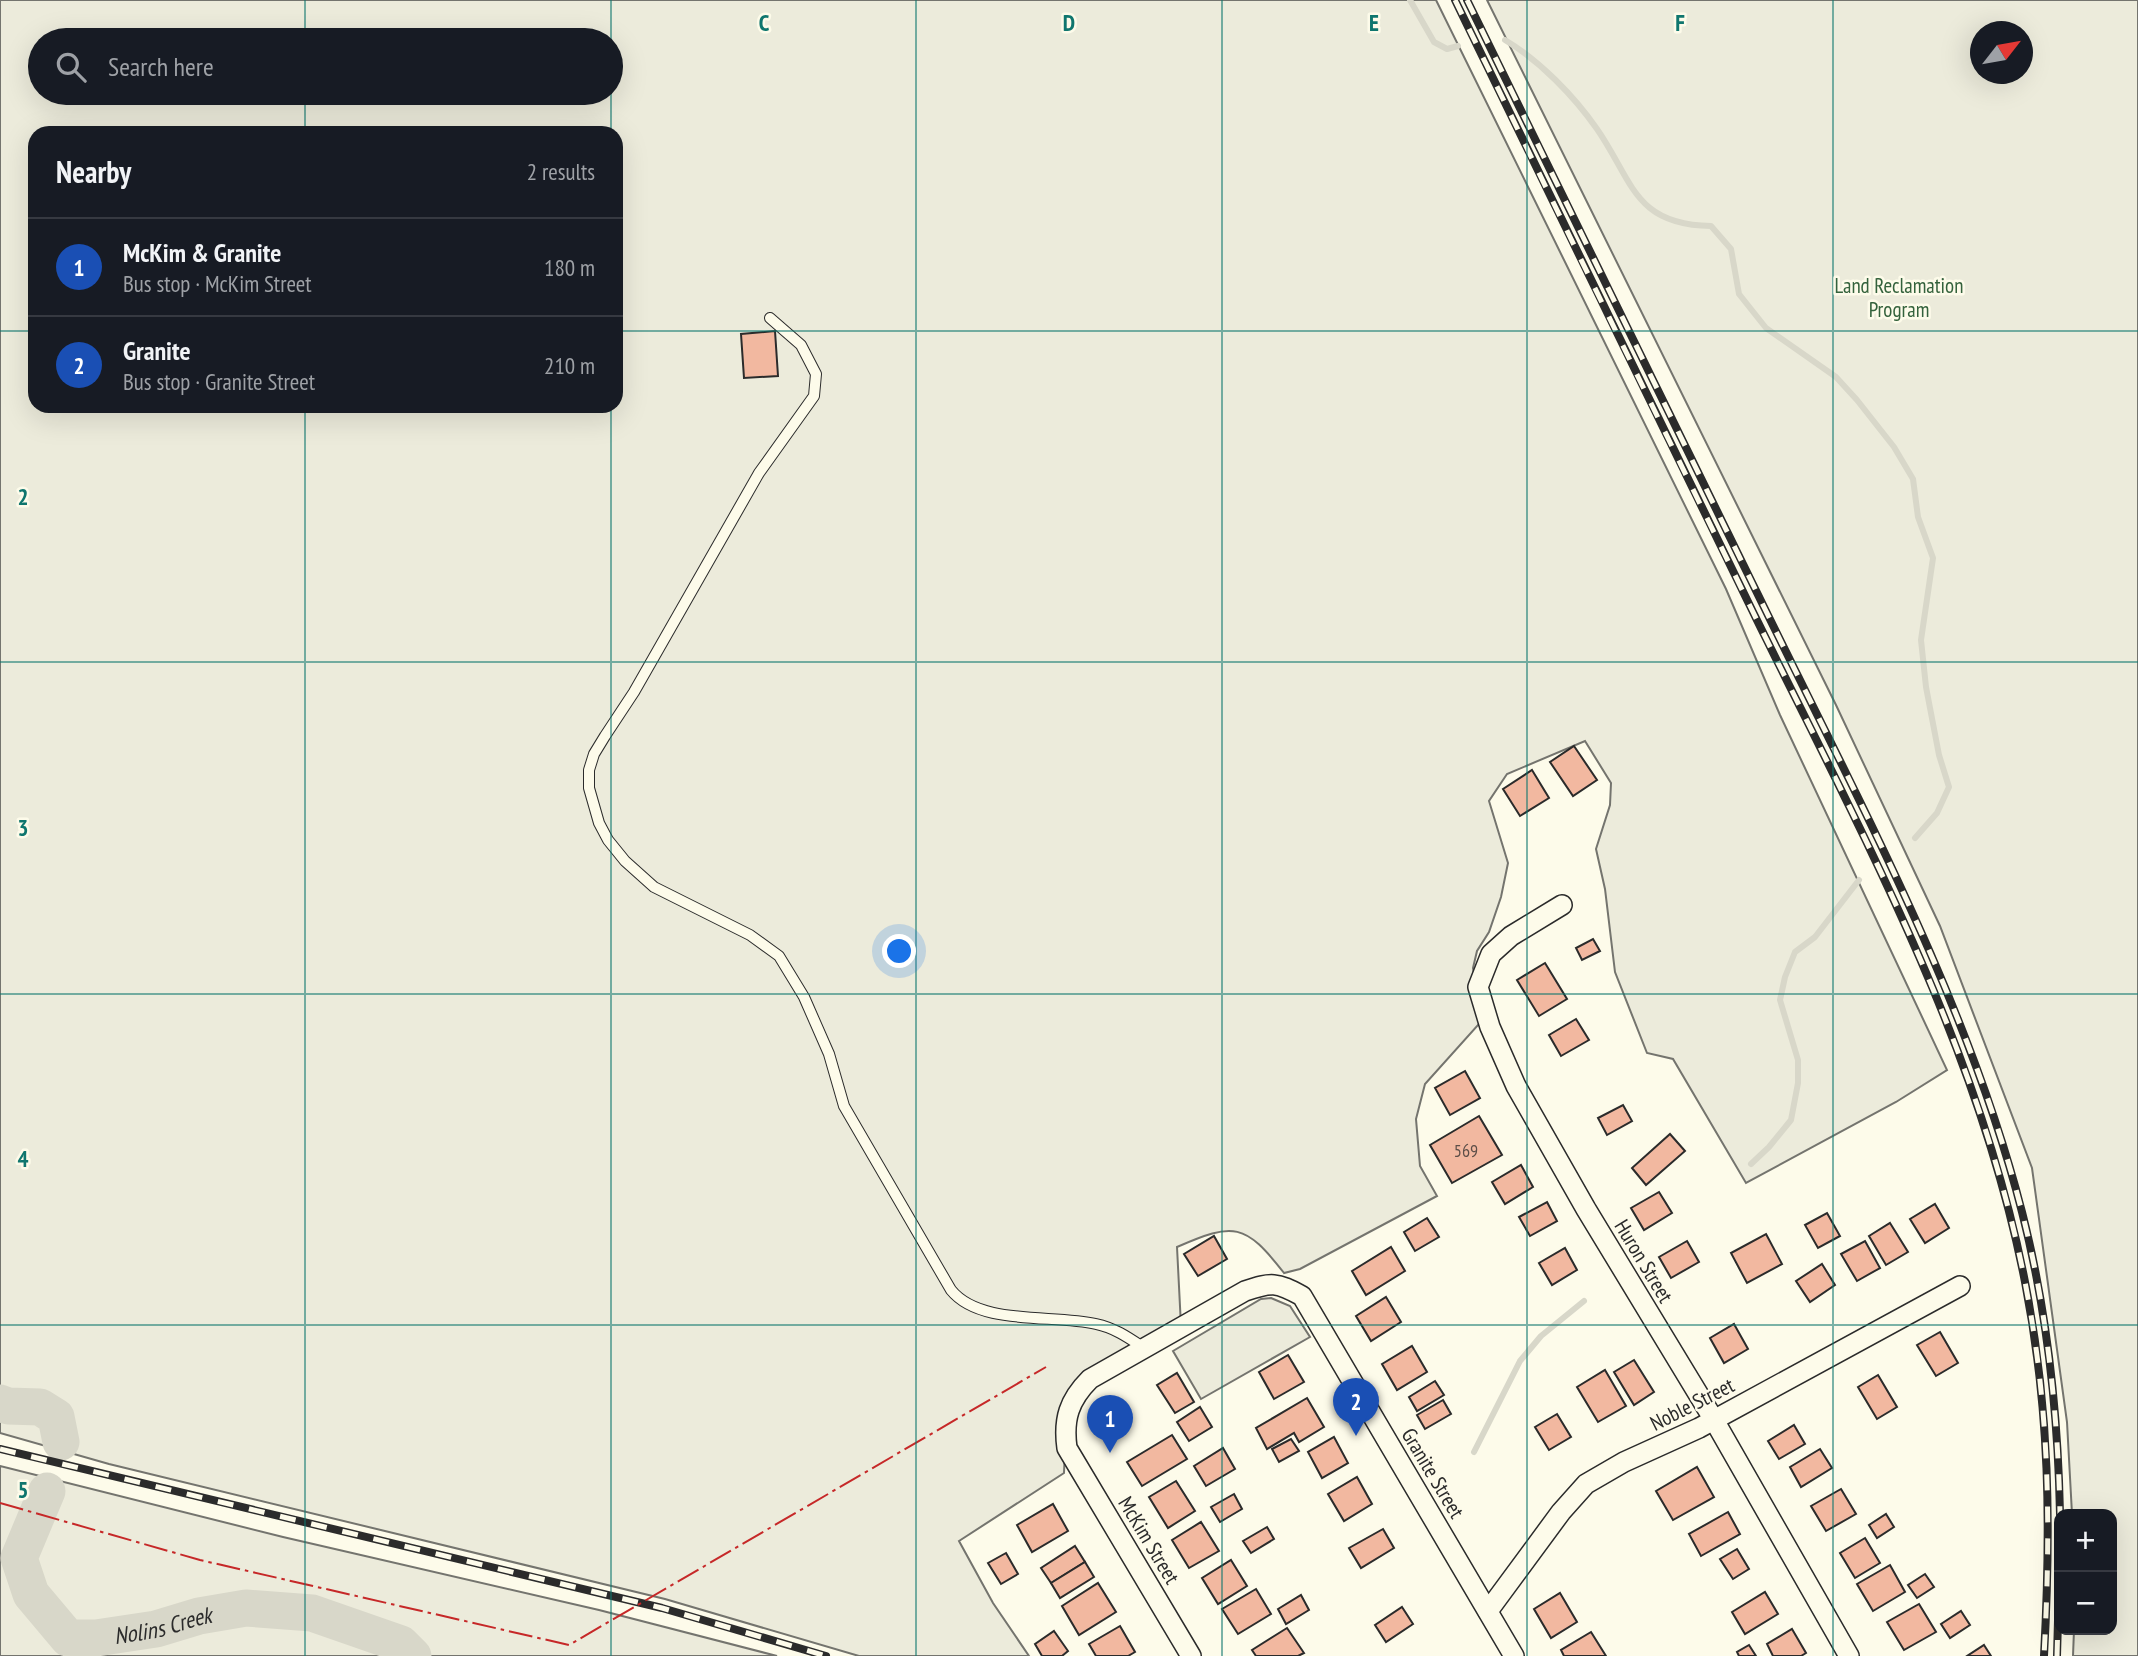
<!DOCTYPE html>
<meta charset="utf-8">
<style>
:root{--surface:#171b24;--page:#242831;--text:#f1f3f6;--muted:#9ea1a6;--line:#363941;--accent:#1a73e8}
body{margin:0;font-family:"PT Sans Narrow",sans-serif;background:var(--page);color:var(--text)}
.controls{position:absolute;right:21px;bottom:21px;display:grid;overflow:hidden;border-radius:14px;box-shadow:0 7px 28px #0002}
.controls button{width:63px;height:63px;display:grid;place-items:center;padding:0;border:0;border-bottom:2px solid var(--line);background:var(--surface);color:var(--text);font:35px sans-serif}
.compass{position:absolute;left:1970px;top:21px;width:63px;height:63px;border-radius:50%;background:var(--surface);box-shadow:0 7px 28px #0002;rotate:59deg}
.you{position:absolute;left:900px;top:952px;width:24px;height:24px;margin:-18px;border:5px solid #fff;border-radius:50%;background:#1a73e8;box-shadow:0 0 0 10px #1a73e833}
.badge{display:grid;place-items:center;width:46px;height:46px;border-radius:50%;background:var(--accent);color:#fff;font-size:23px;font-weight:700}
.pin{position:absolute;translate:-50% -58px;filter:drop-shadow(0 2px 4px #0008)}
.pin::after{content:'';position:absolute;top:37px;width:24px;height:21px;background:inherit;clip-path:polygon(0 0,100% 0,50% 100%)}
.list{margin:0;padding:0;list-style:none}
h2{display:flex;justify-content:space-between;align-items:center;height:91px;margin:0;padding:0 28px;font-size:30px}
h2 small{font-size:23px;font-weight:400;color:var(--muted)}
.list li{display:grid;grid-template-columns:46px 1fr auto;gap:21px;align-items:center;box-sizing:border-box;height:98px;padding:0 28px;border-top:2px solid var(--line)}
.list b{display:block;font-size:26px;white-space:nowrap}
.list p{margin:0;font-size:23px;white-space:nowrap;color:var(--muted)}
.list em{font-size:23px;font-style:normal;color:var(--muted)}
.icon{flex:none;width:38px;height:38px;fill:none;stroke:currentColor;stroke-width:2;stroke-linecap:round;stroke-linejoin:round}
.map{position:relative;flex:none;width:2138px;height:1656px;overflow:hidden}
.search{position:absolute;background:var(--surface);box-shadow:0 7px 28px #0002;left:28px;top:28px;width:595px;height:77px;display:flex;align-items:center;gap:18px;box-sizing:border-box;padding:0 24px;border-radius:38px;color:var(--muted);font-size:26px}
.panel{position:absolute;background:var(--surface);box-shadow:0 7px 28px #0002;left:28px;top:126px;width:595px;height:287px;border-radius:21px}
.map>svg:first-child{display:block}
.green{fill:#ecebdb;stroke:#74746e;stroke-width:2;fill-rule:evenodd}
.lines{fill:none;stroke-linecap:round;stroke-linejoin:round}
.stream{stroke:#d8d7c9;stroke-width:6}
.river{stroke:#d8d7c9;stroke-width:37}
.building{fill:#f2b8a0;stroke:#2b2b2b;stroke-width:2}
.lane-casing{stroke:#2b2b2b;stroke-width:12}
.street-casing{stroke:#2b2b2b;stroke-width:22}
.lane{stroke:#fdfbea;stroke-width:10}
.street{stroke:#fdfbea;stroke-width:19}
.rail-casing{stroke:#2b2b2b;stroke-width:8}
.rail{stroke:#fdfbea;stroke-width:5;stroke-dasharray:16;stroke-linecap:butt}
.power{stroke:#c62828;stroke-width:2;stroke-dasharray:24 5 3.5 5;stroke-linecap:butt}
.grid{fill:none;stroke:#0f766e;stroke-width:2;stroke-opacity:0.55}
.labels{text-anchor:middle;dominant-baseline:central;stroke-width:5;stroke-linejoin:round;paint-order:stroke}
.number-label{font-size:18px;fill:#5d4e48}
.park-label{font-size:21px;fill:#34623c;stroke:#fdfbea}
.street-label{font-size:21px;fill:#2b2b2b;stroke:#fdfbea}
.water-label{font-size:23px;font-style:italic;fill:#2b2b2b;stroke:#fdfbea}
.grid-label{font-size:23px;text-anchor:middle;font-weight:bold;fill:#0f766e;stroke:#fdfbea;stroke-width:5;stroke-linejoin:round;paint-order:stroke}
</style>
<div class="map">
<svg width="2138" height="1656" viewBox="0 0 2138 1656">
<rect width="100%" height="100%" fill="#fdfbea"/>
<!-- green -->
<g class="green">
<path d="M0 0H1436L1726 589 1780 715 1947 1070 1896 1102 1746 1183 1673 1059 1647 1053 1615 972 1605 889 1596 849 1610 805 1611 783 1585 741 1507 774 1489 801 1508 863 1501 897 1489 932 1477 951 1473 968 1476 986 1487 1015 1425 1084 1416 1119 1420 1166 1437 1196 1300 1269 1284 1273C1245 1223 1234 1222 1177 1247L1181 1326 1087 1379 1065 1449 1064 1473 959 1541 993 1603 1029 1656H859L665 1599 109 1464 0 1433ZM40 40H611V93H40ZM35 133H616V406H35Z"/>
<path d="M1487 0H2138V1656H2073L2074 1630H2112V1514H2072L2067 1422 2032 1168 1940 926 1836 705ZM1980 32H2022V74H1980Z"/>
<path d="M1271 1298 1290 1306 1310 1337 1201 1399 1173 1351 1261 1299Z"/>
<path d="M0 1466 283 1537 599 1610 777 1656H0Z"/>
</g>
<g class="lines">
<!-- stream -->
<g class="stream">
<path d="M1410 0 1434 42 1447 49 1458 46"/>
<path d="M1505 40C1540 61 1574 96 1597 129 1633 181 1634 225 1711 226L1731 249 1739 294 1766 328 1836 377 1857 400 1894 447 1913 479 1918 517 1933 558 1921 640 1926 687 1939 755 1949 787 1937 813 1915 838"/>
<path d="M1751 1164 1769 1147 1791 1120 1798 1083V1060L1780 1000 1785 977 1795 952 1815 937 1859 880"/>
<path d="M1474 1452 1520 1361 1541 1336 1584 1301"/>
</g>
<!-- river -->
<g class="river">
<path d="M0 1403 8 1406 40 1407 56 1417 61 1442"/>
<path id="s1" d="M47 1491 19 1558 31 1594 68 1638H96L156 1629 199 1616 246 1608 312 1613 401 1644 413 1656"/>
</g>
</g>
<!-- building -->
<g class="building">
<path d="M775 331 778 376 744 378 741 334Z"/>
<path d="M1574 746 1597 780 1573 796 1550 762Z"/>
<path d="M1532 770 1549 798 1520 816 1503 789Z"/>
<path d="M1593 939 1600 951 1582 960 1576 948Z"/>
<path d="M1545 963 1567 999 1539 1016 1517 980Z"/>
<path d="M1576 1019 1589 1040 1561 1056 1549 1035Z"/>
<path d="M1465 1071 1480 1098 1450 1115 1435 1088Z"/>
<path d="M1623 1105 1632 1121 1607 1135 1598 1118Z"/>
<path d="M1479 1116 1502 1155 1452 1183 1430 1145Z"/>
<path d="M1670 1134 1685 1151 1646 1185 1632 1168Z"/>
<path d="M1521 1165 1533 1187 1505 1204 1492 1182Z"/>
<path d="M1659 1192 1672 1213 1644 1230 1631 1208Z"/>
<path d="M1547 1202 1557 1221 1530 1236 1519 1217Z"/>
<path d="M1935 1204 1949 1228 1925 1243 1910 1219Z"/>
<path d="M1827 1213 1840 1236 1818 1248 1805 1225Z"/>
<path d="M1427 1218 1439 1237 1415 1251 1404 1232Z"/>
<path d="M1890 1223 1908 1252 1886 1265 1869 1236Z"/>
<path d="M1766 1234 1782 1264 1747 1283 1731 1253Z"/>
<path d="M1214 1236 1227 1259 1198 1276 1184 1254Z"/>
<path d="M1687 1241 1699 1262 1671 1278 1659 1257Z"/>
<path d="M1865 1241 1880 1268 1857 1281 1841 1254Z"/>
<path d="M1391 1247 1405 1271 1366 1295 1352 1271Z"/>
<path d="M1565 1248 1577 1270 1552 1285 1539 1263Z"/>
<path d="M1822 1264 1835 1285 1810 1302 1796 1281Z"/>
<path d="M1386 1297 1401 1322 1371 1341 1356 1316Z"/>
<path d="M1734 1324 1748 1349 1724 1363 1710 1338Z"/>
<path d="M1940 1332 1958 1363 1936 1376 1917 1345Z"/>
<path d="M1412 1346 1427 1372 1397 1390 1382 1364Z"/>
<path d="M1288 1355 1304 1382 1274 1399 1259 1372Z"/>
<path d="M1634 1360 1654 1392 1634 1405 1614 1372Z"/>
<path d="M1605 1370 1626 1406 1598 1422 1577 1387Z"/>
<path d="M1177 1373 1194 1402 1175 1413 1157 1385Z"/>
<path d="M1878 1375 1897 1407 1877 1419 1858 1387Z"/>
<path d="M1435 1381 1444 1395 1417 1411 1409 1397Z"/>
<path d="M1307 1398 1324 1427 1299 1442 1294 1433 1267 1449 1256 1428Z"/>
<path d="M1443 1400 1451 1414 1425 1429 1417 1415Z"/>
<path d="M1200 1407 1212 1427 1189 1441 1177 1422Z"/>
<path d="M1557 1414 1571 1437 1549 1450 1535 1427Z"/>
<path d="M1794 1425 1805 1444 1779 1459 1768 1441Z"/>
<path d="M1172 1435 1187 1459 1142 1486 1127 1462Z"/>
<path d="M1334 1437 1348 1463 1322 1478 1308 1452Z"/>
<path d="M1291 1439 1299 1451 1279 1462 1272 1449Z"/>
<path d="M1223 1448 1235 1469 1206 1486 1194 1466Z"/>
<path d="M1820 1449 1832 1468 1801 1487 1790 1467Z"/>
<path d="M1697 1467 1714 1497 1673 1520 1656 1491Z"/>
<path d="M1357 1477 1372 1504 1344 1521 1328 1494Z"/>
<path d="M1176 1481 1195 1511 1168 1528 1149 1497Z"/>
<path d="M1841 1489 1856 1514 1826 1531 1811 1506Z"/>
<path d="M1234 1494 1242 1509 1220 1522 1211 1507Z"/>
<path d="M1053 1504 1068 1531 1032 1552 1017 1525Z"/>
<path d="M1728 1512 1740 1534 1701 1556 1689 1534Z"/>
<path d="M1886 1514 1894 1527 1877 1538 1869 1525Z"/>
<path d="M1201 1522 1219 1551 1189 1568 1172 1540Z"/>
<path d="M1267 1527 1274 1539 1251 1553 1243 1541Z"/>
<path d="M1383 1529 1394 1548 1361 1568 1349 1548Z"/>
<path d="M1865 1538 1880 1563 1855 1578 1840 1553Z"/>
<path d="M1075 1546 1085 1562 1051 1583 1041 1568Z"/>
<path d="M1737 1549 1749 1569 1733 1579 1720 1559Z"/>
<path d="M1006 1553 1018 1574 1001 1584 988 1563Z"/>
<path d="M1231 1560 1247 1586 1218 1604 1202 1578Z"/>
<path d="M1085 1562 1094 1577 1060 1598 1051 1583Z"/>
<path d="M1890 1565 1905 1592 1873 1611 1857 1584Z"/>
<path d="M1925 1574 1934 1587 1917 1598 1908 1585Z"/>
<path d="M1098 1583 1116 1612 1079 1635 1062 1606Z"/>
<path d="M1256 1589 1271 1614 1238 1634 1222 1609Z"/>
<path d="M1765 1592 1778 1614 1745 1634 1732 1612Z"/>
<path d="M1560 1593 1577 1622 1551 1638 1534 1609Z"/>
<path d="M1301 1595 1309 1610 1286 1624 1278 1609Z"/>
<path d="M1919 1604 1936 1632 1904 1650 1887 1622Z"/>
<path d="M1402 1607 1413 1624 1386 1642 1375 1625Z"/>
<path d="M1961 1611 1970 1625 1950 1638 1941 1624Z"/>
<path d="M1120 1626 1135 1652 1128 1656H1096L1089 1644Z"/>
<path d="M1287 1628 1304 1653 1298 1656H1256L1252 1650Z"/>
<path d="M1792 1629 1806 1653 1801 1656H1773L1767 1644Z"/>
<path d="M1054 1631 1068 1651 1062 1656H1042L1035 1644Z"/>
<path d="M1591 1632 1606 1656H1564L1561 1650Z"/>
<path d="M1749 1645 1756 1656H1739L1737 1652Z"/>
<path d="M1984 1645 1991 1656H1967Z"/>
</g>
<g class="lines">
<defs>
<path id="lane" d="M770 318 801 345 816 374 814 396 759 473 634 692 605 736 594 754 589 770V788L599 823 608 840 625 861 654 887 750 935 779 956 804 997 829 1054 844 1106 951 1290C980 1326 1053 1314 1096 1324 1115 1328 1129 1338 1144 1348"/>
<g id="street">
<path d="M1562 905 1511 936 1491 954 1478 987 1490 1027 1516 1086 1586 1209 1714 1420 1849 1656"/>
<path d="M1488 1611 1561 1512 1586 1484 1624 1462 1699 1428 1960 1286"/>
<path d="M1191 1656 1067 1448C1063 1419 1069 1400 1090 1379L1245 1291C1272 1282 1276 1282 1302 1296L1514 1656"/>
</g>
</defs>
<!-- lane casing -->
<use href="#lane" class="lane-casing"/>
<!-- street casing -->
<use href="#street" class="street-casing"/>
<!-- lane -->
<use href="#lane" class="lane"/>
<!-- street -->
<use href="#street" class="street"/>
<defs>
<g id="rail">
<path d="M1455 0C1554 204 1653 408 1753 612 1858 827 1979 1044 2025 1282 2050 1410 2051 1527 2044 1656"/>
<path d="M1467 0C1566 202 1665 405 1764 607 1858 800 1969 1004 2022 1212 2047 1310 2058 1414 2060 1514"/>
<path d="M0 1449 662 1608 826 1656"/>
<path d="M2057 1656 2059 1585"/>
</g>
</defs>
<!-- rail casing -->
<use href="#rail" class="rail-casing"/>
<!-- rail -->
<use href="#rail" class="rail"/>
<!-- power -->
<path class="power" d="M0 1503 200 1560 569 1645 1046 1367"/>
</g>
<!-- grid -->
<path class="grid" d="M305 0V40M611 0V133M916 0V1656M1222 0V1656M1527 0V1656M1833 0V1656M305 93V133M0 331H35M616 331H2138M305 406V1656M611 406V1656M0 662H2138M0 994H2138M0 1325H2138"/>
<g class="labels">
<!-- number labels -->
<g class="number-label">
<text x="1466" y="1150">569</text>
</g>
<!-- park labels -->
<g class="park-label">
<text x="1899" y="285">Land Reclamation<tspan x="1899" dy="24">Program</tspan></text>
</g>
<!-- street labels -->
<g class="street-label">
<text transform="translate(1644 1261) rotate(59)">Huron Street</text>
<text transform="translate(1692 1404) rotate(-27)">Noble Street</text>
<text transform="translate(1433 1473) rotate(59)">Granite Street</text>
<text transform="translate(1149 1540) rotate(59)">McKim Street</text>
</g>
<!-- water labels -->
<g class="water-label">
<text stroke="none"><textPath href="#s1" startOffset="264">Nolins Creek</textPath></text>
</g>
</g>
<g class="grid-label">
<text x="764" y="31">C</text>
<text x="1069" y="31">D</text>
<text x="1374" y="31">E</text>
<text x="1680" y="31">F</text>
<text x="23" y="505">2</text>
<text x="23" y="836">3</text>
<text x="23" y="1167">4</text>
<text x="23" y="1498">5</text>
</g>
</svg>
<div class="controls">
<button>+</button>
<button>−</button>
</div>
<svg class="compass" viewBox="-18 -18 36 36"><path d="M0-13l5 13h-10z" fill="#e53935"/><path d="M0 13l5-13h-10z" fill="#9ea1a6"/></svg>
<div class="you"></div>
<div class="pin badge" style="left:1110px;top:1453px;background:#1a4fb4">1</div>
<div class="pin badge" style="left:1356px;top:1436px;background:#1a4fb4">2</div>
<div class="search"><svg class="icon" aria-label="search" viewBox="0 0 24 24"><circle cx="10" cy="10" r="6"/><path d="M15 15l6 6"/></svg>Search here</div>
<section class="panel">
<h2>Nearby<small>2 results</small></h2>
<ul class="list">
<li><span class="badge" style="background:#1a4fb4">1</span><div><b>McKim &amp; Granite</b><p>Bus stop · McKim Street</p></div><em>180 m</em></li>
<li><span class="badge" style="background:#1a4fb4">2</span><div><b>Granite</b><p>Bus stop · Granite Street</p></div><em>210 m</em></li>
</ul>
</section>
</div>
